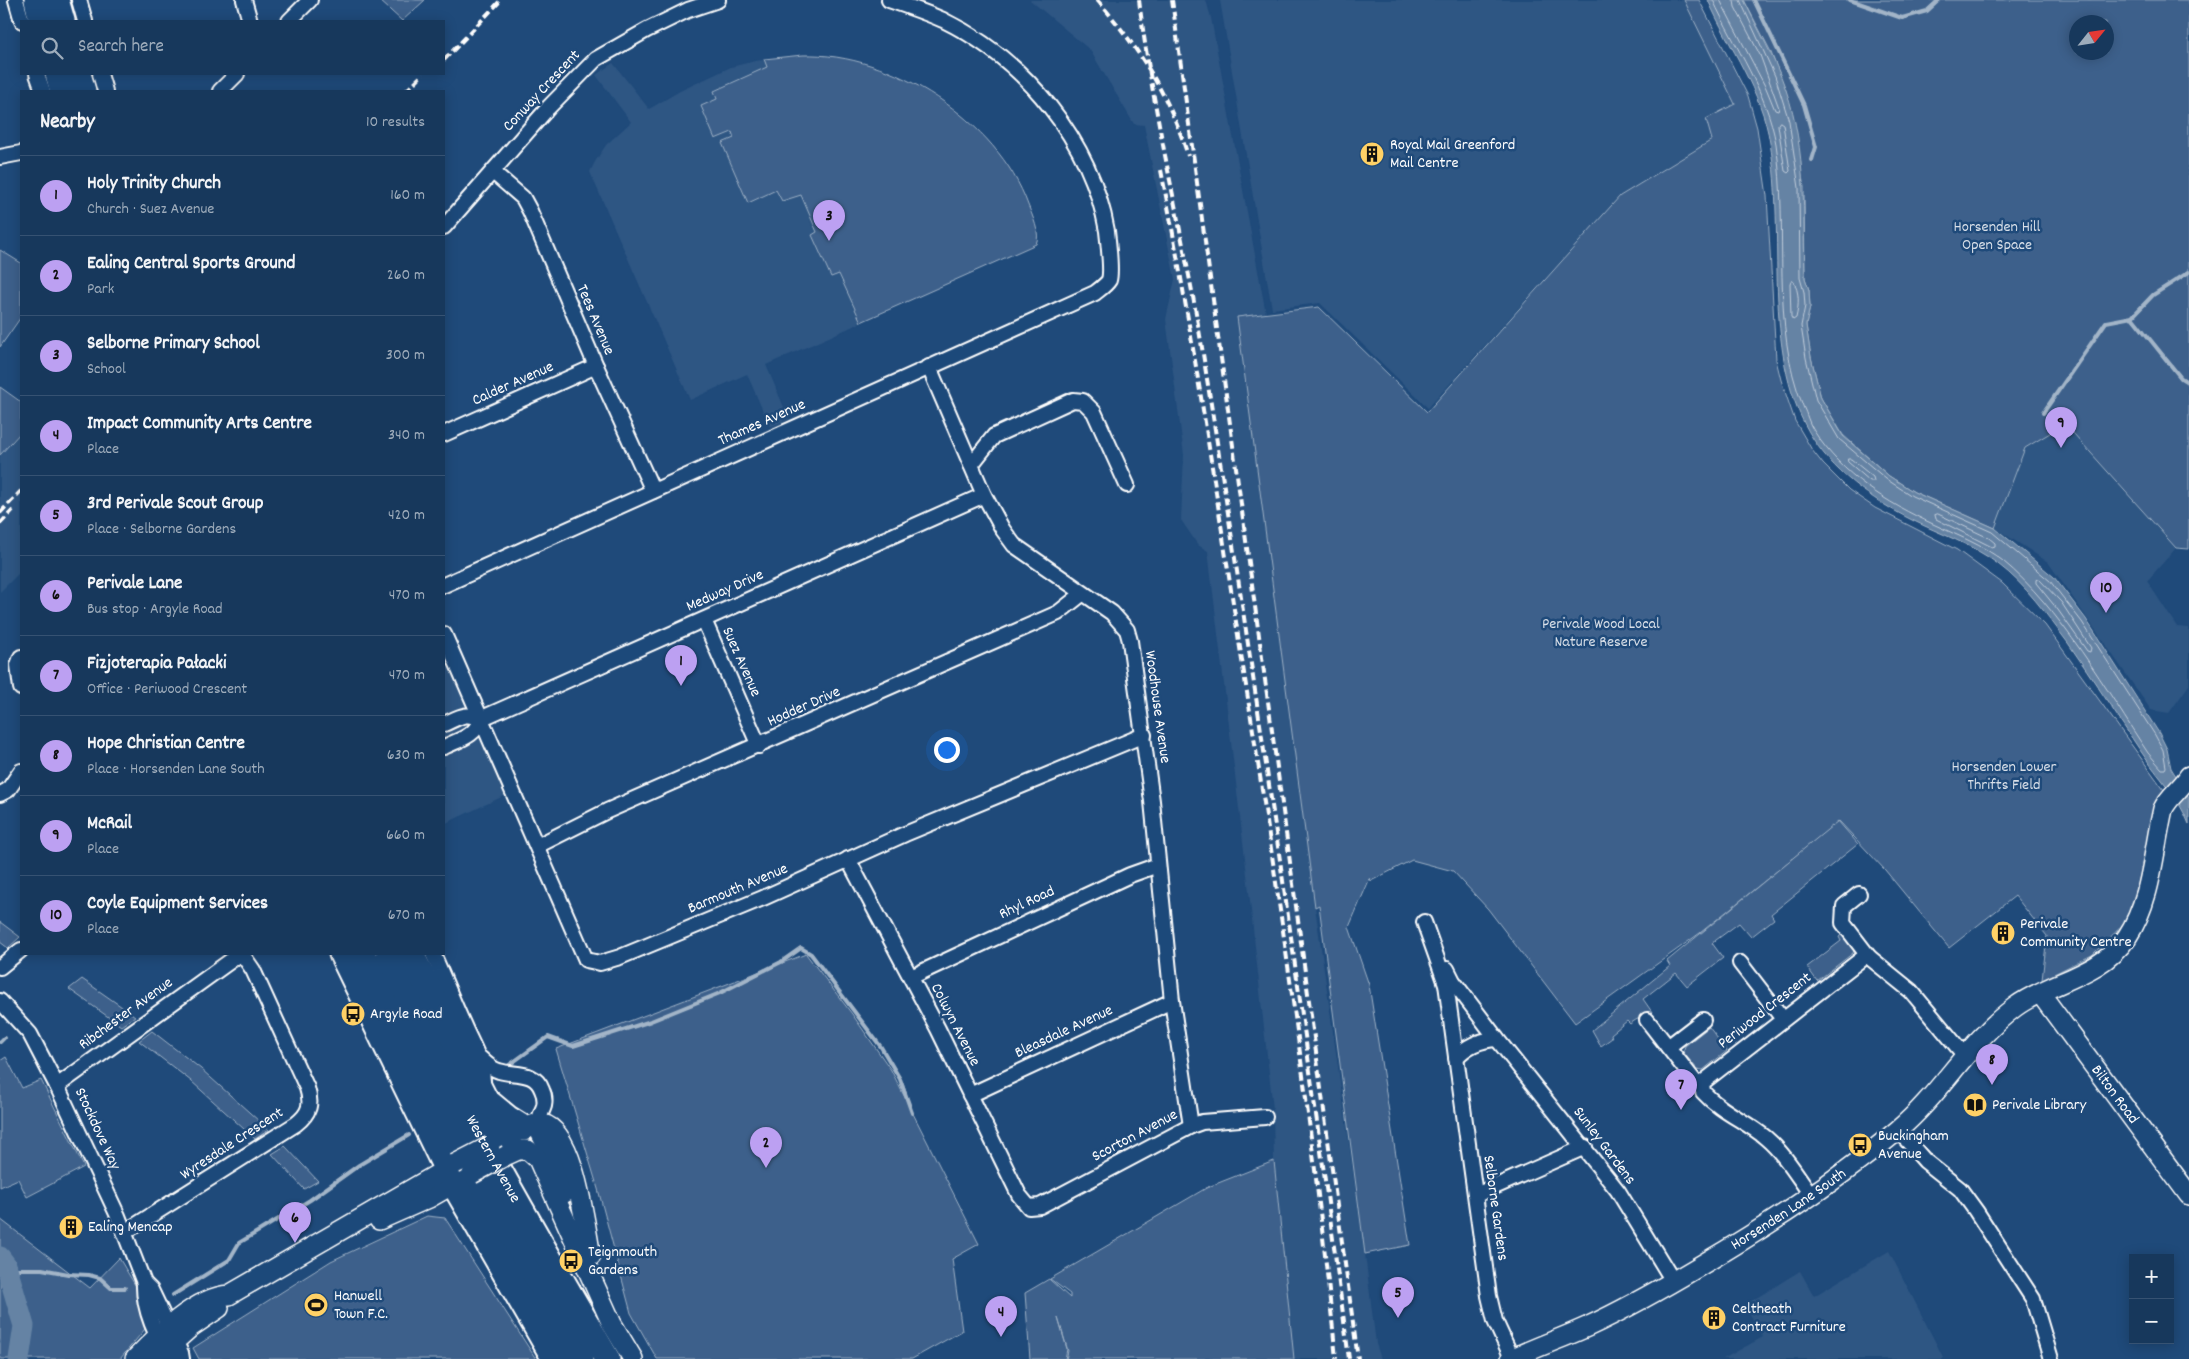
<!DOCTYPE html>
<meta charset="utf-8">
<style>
:root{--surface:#17385c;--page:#203f62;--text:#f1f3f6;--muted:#9eacbb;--line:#365272;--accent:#bca0f2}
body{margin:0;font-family:Dekko,sans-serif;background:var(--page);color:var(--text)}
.controls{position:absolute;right:15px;bottom:15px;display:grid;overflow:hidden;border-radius:0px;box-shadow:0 2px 12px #0003}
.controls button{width:45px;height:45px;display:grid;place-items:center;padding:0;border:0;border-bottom:1px solid var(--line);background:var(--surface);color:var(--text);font:25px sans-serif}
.compass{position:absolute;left:2069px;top:15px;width:45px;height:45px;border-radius:50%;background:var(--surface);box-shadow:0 2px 12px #0003;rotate:60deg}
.you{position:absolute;left:946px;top:749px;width:18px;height:18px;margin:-12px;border:4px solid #fff;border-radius:50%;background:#1a73e8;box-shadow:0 0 0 8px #1a73e833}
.badge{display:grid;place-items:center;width:32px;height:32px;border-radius:50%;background:var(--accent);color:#111;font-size:16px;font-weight:700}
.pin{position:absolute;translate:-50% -41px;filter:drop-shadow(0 1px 2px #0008)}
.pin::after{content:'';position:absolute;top:26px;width:18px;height:15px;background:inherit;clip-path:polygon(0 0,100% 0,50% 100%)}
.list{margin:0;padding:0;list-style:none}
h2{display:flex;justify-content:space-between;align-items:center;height:65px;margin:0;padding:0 20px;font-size:21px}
h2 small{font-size:16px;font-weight:400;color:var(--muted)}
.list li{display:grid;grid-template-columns:32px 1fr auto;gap:15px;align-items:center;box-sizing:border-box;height:80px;padding:0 20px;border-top:1px solid var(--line)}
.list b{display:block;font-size:19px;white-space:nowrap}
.list p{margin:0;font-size:16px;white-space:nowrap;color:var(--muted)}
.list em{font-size:16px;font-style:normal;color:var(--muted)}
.icon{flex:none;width:28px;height:28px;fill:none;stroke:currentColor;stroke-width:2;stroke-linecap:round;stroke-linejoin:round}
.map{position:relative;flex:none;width:2189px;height:1359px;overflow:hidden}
.search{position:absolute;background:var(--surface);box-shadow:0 2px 12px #0003;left:20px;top:20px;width:425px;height:55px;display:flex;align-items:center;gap:12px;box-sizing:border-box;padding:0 18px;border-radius:0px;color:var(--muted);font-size:19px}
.panel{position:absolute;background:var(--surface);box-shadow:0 2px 12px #0003;left:20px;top:90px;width:425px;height:865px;border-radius:0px}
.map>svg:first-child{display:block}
.built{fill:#2e5683}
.green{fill:#3c618b;stroke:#9eb0c5;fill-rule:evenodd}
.water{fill:#6583a4;stroke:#a3b5c8}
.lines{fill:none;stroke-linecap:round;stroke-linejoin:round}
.shore{stroke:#c1cddb;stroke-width:1}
.stream{stroke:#a3b5c8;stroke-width:4}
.river{stroke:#6583a4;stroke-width:21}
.street-casing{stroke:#fff;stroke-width:18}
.secondary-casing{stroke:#fff;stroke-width:22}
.highway-casing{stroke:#fff;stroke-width:29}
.street{stroke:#1f4a7a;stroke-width:14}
.secondary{stroke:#1f4a7a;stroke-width:19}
.highway{stroke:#1f4a7a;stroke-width:25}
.rail{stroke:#fff;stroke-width:4;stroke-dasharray:8 4;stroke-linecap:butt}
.secondary-bridge-casing{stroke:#fff;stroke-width:22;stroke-linecap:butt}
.secondary-bridge{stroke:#1f4a7a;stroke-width:19}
.labels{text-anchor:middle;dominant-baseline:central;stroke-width:5;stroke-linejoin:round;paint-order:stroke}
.street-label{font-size:16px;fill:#fff;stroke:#1f4a7a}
.poi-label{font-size:16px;fill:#fff;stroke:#1f4a7a;text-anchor:start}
.park-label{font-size:16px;fill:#d8dfe8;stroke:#1f4a7a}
</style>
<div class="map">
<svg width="2189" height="1359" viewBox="0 0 2189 1359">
<rect width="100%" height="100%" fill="#1f4a7a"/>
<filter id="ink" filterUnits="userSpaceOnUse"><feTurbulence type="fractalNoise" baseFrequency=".02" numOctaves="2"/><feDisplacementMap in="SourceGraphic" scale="10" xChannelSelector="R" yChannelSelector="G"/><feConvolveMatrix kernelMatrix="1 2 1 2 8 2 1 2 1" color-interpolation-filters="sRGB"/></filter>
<g filter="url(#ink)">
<!-- built -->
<g class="built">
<path d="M1030 0H1206L1211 18 1266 314 1237 318 1315 907 1365 1254 1376 1344 1381 1359H1294L1274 1161 1273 1109 1248 883 1208 551 1198 545 1181 520 1184 455 1166 319 1175 279 1144 125 1134 124 1090 50Z"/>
<path d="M1220 0H1699L1748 96 1754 115 1620 196 1428 408 1320 303 1272 309Z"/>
<path d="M803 55 832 56 883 70 927 91 963 116 989 141 1010 168 1026 199 1038 239 1036 244 1031 247 766 365 789 419 770 427 747 374 690 400 590 172 595 162 606 145 631 122 596 75 613 63 649 109 680 91 731 67 755 61Z"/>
<path d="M2065 424 2176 548 2147 581 2177 627 2189 628V685L2169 713 2151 710 2048 562 1995 528 2025 448Z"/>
<path d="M21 432V571L0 592V455Z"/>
<path d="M444 648 510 793 444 824Z"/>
<path d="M1889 1251 1944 1359H1723L1763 1337 1745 1305 1800 1271 1814 1296Z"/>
</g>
<!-- green -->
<g class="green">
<path d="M379 0H425L402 21Z"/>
<path d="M1684 0H1699L1748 96 1757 128 1767 196 1776 360 1781 380 1795 421 1812 450 1823 464 1849 490 1875 508 1957 550 2002 583 2045 625 2164 790 2132 916 2092 955 2042 980 2047 936 2015 896 1949 948 1885 870 1839 821 1700 933 1575 1023 1488 909 1453 871 1412 860 1371 881 1370 878 1349 927 1369 985 1410 1245 1365 1254 1319 905 1315 907 1237 317 1319 307 1427 412 1620 196 1712 140 1706 119 1735 104Z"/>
<path d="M1744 0H2189V549L2176 548 2065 424 2025 448 1995 528 1914 492 1889 476 1843 435 1821 398 1811 357 1806 325 1810 307 1809 290 1805 278 1804 187 1786 91 1770 50ZM2076 22H2106V52H2076Z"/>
<path d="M803 55C891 52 998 121 1028 205 1032 215 1041 234 1036 244L861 322 839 274 831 277 812 235 817 232 801 195 782 201 776 190 748 203 722 143 734 138 732 132 715 139 701 106 717 99 714 91 767 67 764 59Z"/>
<path d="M0 250 21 263V317L0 347Z"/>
<path d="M0 387 21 402V432L0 455Z"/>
<path d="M1838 821 1858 844 1771 914 1774 919 1751 937 1739 923 1712 943 1723 958 1687 986 1676 973 1643 999 1652 1012C1644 1017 1637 1018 1630 1024L1627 1021 1611 1034 1612 1038 1601 1046 1592 1030 1670 966 1667 961Z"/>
<path d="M0 922 20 937 8 948 0 942Z"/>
<path d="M1841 935 1844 936 1854 950 1853 953 1817 981 1807 967 1841 941 1839 937Z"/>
<path d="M806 954 852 1014 891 1070 979 1244 952 1259 962 1331 912 1359H657L631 1313 598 1189 556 1049Z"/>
<path d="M82 979 135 1016 121 1026 69 989Z"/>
<path d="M1709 1027 1727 1051 1703 1070 1697 1069 1683 1052 1685 1046Z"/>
<path d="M152 1031 201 1069 269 1130 255 1139 191 1081 139 1041Z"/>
<path d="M6 1057 22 1088 41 1080 84 1167 27 1197 18 1179 0 1187V1061Z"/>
<path d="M285 1146 318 1181 304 1189 272 1154Z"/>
<path d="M1274 1161 1294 1359H1066L1068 1351 1058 1318 1067 1349 1065 1359H1030L1025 1293 1049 1279 1070 1298V1294L1050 1279 1208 1187Z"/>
<path d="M427 1216 445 1218 536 1359H199L193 1348 331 1261Z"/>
<path d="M0 1219 90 1288 119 1258 138 1290 145 1329 120 1359H0Z"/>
</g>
<!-- water -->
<path class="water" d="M1708 0H1744C1758 30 1775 58 1786 90 1807 150 1803 215 1805 278L1809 290 1810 307 1806 325 1811 357 1821 398 1843 436 1889 476 1914 492 1995 528 2054 577 2086 619 2159 733 2167 749 2171 768 2189 797V824C2178 796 2158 777 2142 753 2117 716 2093 679 2068 643 2047 615 2026 585 1998 564 1972 544 1940 534 1912 520 1872 500 1831 471 1809 432 1761 349 1786 235 1770 143 1762 91 1729 48 1708 0Z"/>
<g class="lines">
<!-- shore -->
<g class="shore">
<path d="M1713 0C1735 48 1767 91 1776 144 1789 229 1770 325 1803 406 1807 414 1809 424 1814 431 1842 475 1887 503 1933 524 1956 535 1983 545 2003 561 2060 608 2107 691 2148 753L2162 769H2165L2166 767 2163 750 2155 735 2082 622 2050 581 1992 532 1912 496 1886 479 1839 439 1816 400 1806 358 1801 326 1805 306 1804 292 1800 278 1799 188 1789 121 1775 76 1740 0"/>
<path d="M1720 0 1766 88 1775 110 1778 111 1779 108 1760 55 1735 7 1734 0"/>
<path d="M1780 122 1783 124 1790 171 1788 173 1785 171 1778 125Z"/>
<path d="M1793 281C1800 292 1799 305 1796 318L1793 320 1791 317 1790 283Z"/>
<path d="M1848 459H1851L1873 477 1874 481H1870L1848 462Z"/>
<path d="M1938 514 1989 538 1995 543V546L1992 547 1936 519 1935 515Z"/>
<path d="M2039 579 2061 602 2091 648 2090 652 2087 651 2058 610 2036 583V580Z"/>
</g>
<!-- stream -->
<g class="stream">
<path d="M1754 0 1804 105 1816 147 1812 160"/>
<path d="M1850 0 1902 18 1927 11 1939 0"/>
<path d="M2132 317 2181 378 2189 383"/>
<path d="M2043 413 2106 322 2132 317 2153 295 2189 272"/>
<path d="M0 1042 4 1038"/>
<path d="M505 1068 548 1037 573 1046 651 1021 720 993 781 962 801 948 811 954 881 1047 900 1079 912 1113"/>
<path d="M7 1269H42L68 1274 89 1275 100 1278 111 1288H125"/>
<path d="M173 1295 229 1260 239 1243 310 1200 359 1165 409 1135"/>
</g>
<!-- river -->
<path class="river" d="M0 1257 6 1265 24 1326 19 1359"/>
<defs>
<g id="street">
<path d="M16 0 22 21"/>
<path d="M79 0 85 21"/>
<path d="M244 0 250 21"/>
<path d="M289 21 310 0"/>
<path d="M37 74 43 91"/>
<path d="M100 74 105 91"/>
<path d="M220 91 237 74"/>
<path d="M0 157 21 153"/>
<path d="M493 172 523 198 530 211 596 366 653 491"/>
<path d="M444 227 548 108 596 59 647 30 688 10 718 0"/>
<path d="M929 367 984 495 1003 530 1014 545 1112 613 1127 630 1130 641 1152 801 1172 1001 1191 1126"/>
<path d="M444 434 596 366"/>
<path d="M971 465 994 436 1073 400 1083 401 1094 412 1127 485"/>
<path d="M444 585 1095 293C1100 289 1106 285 1109 280 1112 271 1108 241 1107 231 1091 140 1025 60 943 20 925 12 907 6 889 0"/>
<path d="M704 620 759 746"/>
<path d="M444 634 586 960 600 963 620 957 763 898 905 834 1144 735"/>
<path d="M21 657 18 665 21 688"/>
<path d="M480 719 984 495"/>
<path d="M444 724C458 718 466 711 480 719"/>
<path d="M444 747C458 740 477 736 480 719"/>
<path d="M0 794 8 790 21 771"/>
<path d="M537 846 607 811 1058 613 1082 594"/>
<path d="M848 859 938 1029 1019 1195 1029 1207 1040 1206 1191 1126 1202 1122 1265 1117"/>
<path d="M1859 894 1844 906 1843 923 1869 957"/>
<path d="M1424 922 1446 984 1489 1296 1495 1321 1512 1358"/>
<path d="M433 954C444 978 453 1002 464 1026 473 1047 484 1062 483 1085"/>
<path d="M1740 963 1783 1019"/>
<path d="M0 967 21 950"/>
<path d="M1447 969 1453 981 1497 1039 1618 1191 1673 1281"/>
<path d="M911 977 1130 875 1158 865"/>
<path d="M0 1001 30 1034 57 1086 118 1216 144 1283 151 1290 181 1353 182 1359"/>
<path d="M1647 1020 1696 1083 1701 1085"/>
<path d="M1668 1047 1703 1020"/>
<path d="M480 1058C486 1063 491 1069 499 1071 515 1076 535 1070 542 1090 544 1094 545 1101 544 1106 542 1112 539 1116 538 1124"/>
<path d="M1456 1058C1466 1046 1480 1040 1497 1039"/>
<path d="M57 1086 240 954"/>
<path d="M970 1095 1172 1001"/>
<path d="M1898 1130 1925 1161 1960 1189 1976 1211 2033 1299 2051 1359"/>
<path d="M1476 1195 1585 1147"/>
<path d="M1812 1196C1798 1177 1784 1153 1766 1138 1746 1121 1721 1112 1703 1092L1702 1083 1864 957H1869L1911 991 1965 1056"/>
<path d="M125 1232 296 1124C310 1113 312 1104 307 1088L253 970 242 954"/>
<path d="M144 1283C143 1308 156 1340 172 1359"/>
</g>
<g id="secondary">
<path id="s1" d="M2040 993 2189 1195"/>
<path d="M538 1124 539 1130 555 1162 565 1193"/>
<path d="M511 1135C521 1130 532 1122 543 1124 575 1132 585 1227 591 1256"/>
<path d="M507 1155 518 1150H528L538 1159 612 1324 633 1359"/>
<path d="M379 1220 429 1198 464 1178"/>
<path d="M135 1359C157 1336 196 1297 229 1295L455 1164"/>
<path d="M155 1359 191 1327 219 1308"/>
<path id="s2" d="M1511 1359C1536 1347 1563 1338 1589 1326 1628 1308 1666 1286 1703 1264 1771 1224 1837 1181 1898 1130 1941 1094 1969 1041 2015 1007 2050 981 2100 977 2127 937 2152 899 2153 852 2163 809 2169 796 2181 789 2189 776"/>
</g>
<g id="highway">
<path d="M37 0 42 21"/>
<path d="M56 0 62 21"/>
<path d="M58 74 63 91"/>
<path d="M78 74 83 91"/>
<path d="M342 954 446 1168"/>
<path d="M363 954C427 1093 503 1227 580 1359"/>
<path id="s3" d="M389 954C452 1094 530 1226 607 1359"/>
<path d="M411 954 505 1139"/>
<path d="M490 1104 507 1118 523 1128"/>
<path d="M454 1184 555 1359"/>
</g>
</defs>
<!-- street casing -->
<use href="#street" class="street-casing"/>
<!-- secondary casing -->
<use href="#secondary" class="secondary-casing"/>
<!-- highway casing -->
<use href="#highway" class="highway-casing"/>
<!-- street -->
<use href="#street" class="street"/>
<!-- secondary -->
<use href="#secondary" class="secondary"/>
<!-- highway -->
<use href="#highway" class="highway"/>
<!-- rail -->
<g class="rail">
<path d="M1097 0C1138 46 1170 97 1188 156"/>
<path d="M1139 0C1154 121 1185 240 1204 360 1257 693 1305 1026 1349 1359"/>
<path d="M1172 0 1358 1359"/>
<path d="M444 60 501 0"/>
<path d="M406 91 423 74"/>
<path d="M1161 170C1191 324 1214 480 1238 635 1276 875 1312 1117 1336 1359"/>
<path d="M0 513 21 491"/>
<path d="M0 524 13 510"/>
</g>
<defs>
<g id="secondary-bridge">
<path d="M455 1164 490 1146"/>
<path d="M472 1174 507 1155"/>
</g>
</defs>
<!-- secondary-bridge casing -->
<use href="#secondary-bridge" class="secondary-bridge-casing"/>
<!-- secondary-bridge -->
<use href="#secondary-bridge" class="secondary-bridge"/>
</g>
</g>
<!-- icons -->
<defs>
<symbol id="building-disc" viewBox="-11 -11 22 22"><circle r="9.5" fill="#ffd166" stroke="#1f4a7a"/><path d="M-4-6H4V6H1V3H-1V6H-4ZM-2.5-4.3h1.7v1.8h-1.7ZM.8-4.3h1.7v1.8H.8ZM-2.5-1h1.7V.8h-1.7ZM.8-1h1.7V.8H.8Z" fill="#111"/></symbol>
<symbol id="bus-disc" viewBox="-11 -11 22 22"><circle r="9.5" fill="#ffd166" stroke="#1f4a7a"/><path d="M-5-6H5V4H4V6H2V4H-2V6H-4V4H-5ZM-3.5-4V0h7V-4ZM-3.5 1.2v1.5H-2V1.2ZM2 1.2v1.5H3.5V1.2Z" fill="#111"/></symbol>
<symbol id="library-disc" viewBox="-11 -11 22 22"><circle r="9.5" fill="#ffd166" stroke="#1f4a7a"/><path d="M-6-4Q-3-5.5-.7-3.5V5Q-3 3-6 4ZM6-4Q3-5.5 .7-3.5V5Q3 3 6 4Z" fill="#111"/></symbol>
<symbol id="stadium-disc" viewBox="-11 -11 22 22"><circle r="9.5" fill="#ffd166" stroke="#1f4a7a"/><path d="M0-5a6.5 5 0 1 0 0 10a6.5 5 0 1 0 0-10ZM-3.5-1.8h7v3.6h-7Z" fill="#111"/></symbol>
</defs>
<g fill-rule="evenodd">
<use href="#building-disc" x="1358" y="140" width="28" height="28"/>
<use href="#building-disc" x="1989" y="919" width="28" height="28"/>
<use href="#bus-disc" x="339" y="1000" width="28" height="28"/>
<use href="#library-disc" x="1961" y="1091" width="28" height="28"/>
<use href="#bus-disc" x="1846" y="1131" width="28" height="28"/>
<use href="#building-disc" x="57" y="1213" width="28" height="28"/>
<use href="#bus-disc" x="557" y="1247" width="28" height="28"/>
<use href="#stadium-disc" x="302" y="1291" width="28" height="28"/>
<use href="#building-disc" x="1700" y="1304" width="28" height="28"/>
</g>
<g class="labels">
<!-- street labels -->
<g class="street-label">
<text transform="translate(542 91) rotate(-47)">Conway Crescent</text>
<text transform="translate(595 320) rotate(67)">Tees Avenue</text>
<text transform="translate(513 384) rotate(-24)">Calder Avenue</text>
<text transform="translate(762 423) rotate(-24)">Thames Avenue</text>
<text transform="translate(725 591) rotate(-24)">Medway Drive</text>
<text transform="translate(741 662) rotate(66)">Suez Avenue</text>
<text transform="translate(804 707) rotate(-24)">Hodder Drive</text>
<text transform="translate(1157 707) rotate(82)">Woodhouse Avenue</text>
<text transform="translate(738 889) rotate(-23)">Barmouth Avenue</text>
<text transform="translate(1027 903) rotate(-25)">Rhyl Road</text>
<text transform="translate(1765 1011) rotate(-38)">Periwood Crescent</text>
<text transform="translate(126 1014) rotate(-36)">Ribchester Avenue</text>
<text transform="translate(955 1025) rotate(63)">Colwyn Avenue</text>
<text transform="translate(1064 1032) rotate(-25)">Bleasdale Avenue</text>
<text stroke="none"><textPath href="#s1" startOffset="126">Bilton Road</textPath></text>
<text transform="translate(97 1129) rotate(65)">Stockdove Way</text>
<text transform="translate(1135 1136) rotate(-28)">Scorton Avenue</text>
<text transform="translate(232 1144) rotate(-33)">Wyresdale Crescent</text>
<text transform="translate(1604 1146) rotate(53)">Sunley Gardens</text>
<text stroke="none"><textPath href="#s3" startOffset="230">Western Avenue</textPath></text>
<text transform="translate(1495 1208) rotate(82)">Selborne Gardens</text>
<text stroke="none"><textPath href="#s2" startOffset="316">Horsenden Lane South</textPath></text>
</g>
<!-- poi labels -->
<g class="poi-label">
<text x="1390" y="145">Royal Mail Greenford<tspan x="1390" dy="18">Mail Centre</tspan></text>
<text x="2020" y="924">Perivale<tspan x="2020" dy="18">Community Centre</tspan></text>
<text x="370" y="1014">Argyle Road</text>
<text x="1992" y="1105">Perivale Library</text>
<text x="1878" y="1136">Buckingham<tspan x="1878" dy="18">Avenue</tspan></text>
<text x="88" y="1227">Ealing Mencap</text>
<text x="588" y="1252">Teignmouth<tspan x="588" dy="18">Gardens</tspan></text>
<text x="334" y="1296">Hanwell<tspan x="334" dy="18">Town F.C.</tspan></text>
<text x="1732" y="1309">Celtheath<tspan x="1732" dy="18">Contract Furniture</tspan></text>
</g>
<!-- park labels -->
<g class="park-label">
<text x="1997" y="227">Horsenden Hill<tspan x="1997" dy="18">Open Space</tspan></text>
<text x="1601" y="624">Perivale Wood Local<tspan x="1601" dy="18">Nature Reserve</tspan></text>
<text x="2004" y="767">Horsenden Lower<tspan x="2004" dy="18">Thrifts Field</tspan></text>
</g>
</g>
</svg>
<div class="controls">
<button>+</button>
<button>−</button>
</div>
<svg class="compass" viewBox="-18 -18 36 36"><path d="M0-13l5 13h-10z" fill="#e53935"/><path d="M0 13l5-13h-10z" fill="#9eacbb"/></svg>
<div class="you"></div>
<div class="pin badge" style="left:681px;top:686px">1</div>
<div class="pin badge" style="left:766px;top:1168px">2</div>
<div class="pin badge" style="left:829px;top:241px">3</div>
<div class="pin badge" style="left:1001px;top:1337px">4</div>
<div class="pin badge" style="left:1398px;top:1318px">5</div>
<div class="pin badge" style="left:295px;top:1243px">6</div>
<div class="pin badge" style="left:1681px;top:1110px">7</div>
<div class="pin badge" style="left:1992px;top:1085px">8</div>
<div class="pin badge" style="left:2061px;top:448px">9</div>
<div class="pin badge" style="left:2106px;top:613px">10</div>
<div class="search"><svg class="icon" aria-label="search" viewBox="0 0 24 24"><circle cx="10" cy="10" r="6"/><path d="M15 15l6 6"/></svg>Search here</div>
<section class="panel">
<h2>Nearby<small>10 results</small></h2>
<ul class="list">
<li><span class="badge">1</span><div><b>Holy Trinity Church</b><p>Church · Suez Avenue</p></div><em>160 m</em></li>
<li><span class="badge">2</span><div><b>Ealing Central Sports Ground</b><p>Park</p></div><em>260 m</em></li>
<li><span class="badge">3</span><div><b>Selborne Primary School</b><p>School</p></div><em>300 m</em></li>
<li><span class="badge">4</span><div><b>Impact Community Arts Centre</b><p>Place</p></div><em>340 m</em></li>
<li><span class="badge">5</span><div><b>3rd Perivale Scout Group</b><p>Place · Selborne Gardens</p></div><em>420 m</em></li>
<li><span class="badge">6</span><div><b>Perivale Lane</b><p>Bus stop · Argyle Road</p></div><em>470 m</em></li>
<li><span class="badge">7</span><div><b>Fizjoterapia Pałacki</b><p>Office · Periwood Crescent</p></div><em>470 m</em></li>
<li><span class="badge">8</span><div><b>Hope Christian Centre</b><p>Place · Horsenden Lane South</p></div><em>630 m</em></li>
<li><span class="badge">9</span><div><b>McRail</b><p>Place</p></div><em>660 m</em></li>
<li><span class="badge">10</span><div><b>Coyle Equipment Services</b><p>Place</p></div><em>670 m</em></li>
</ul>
</section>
</div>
